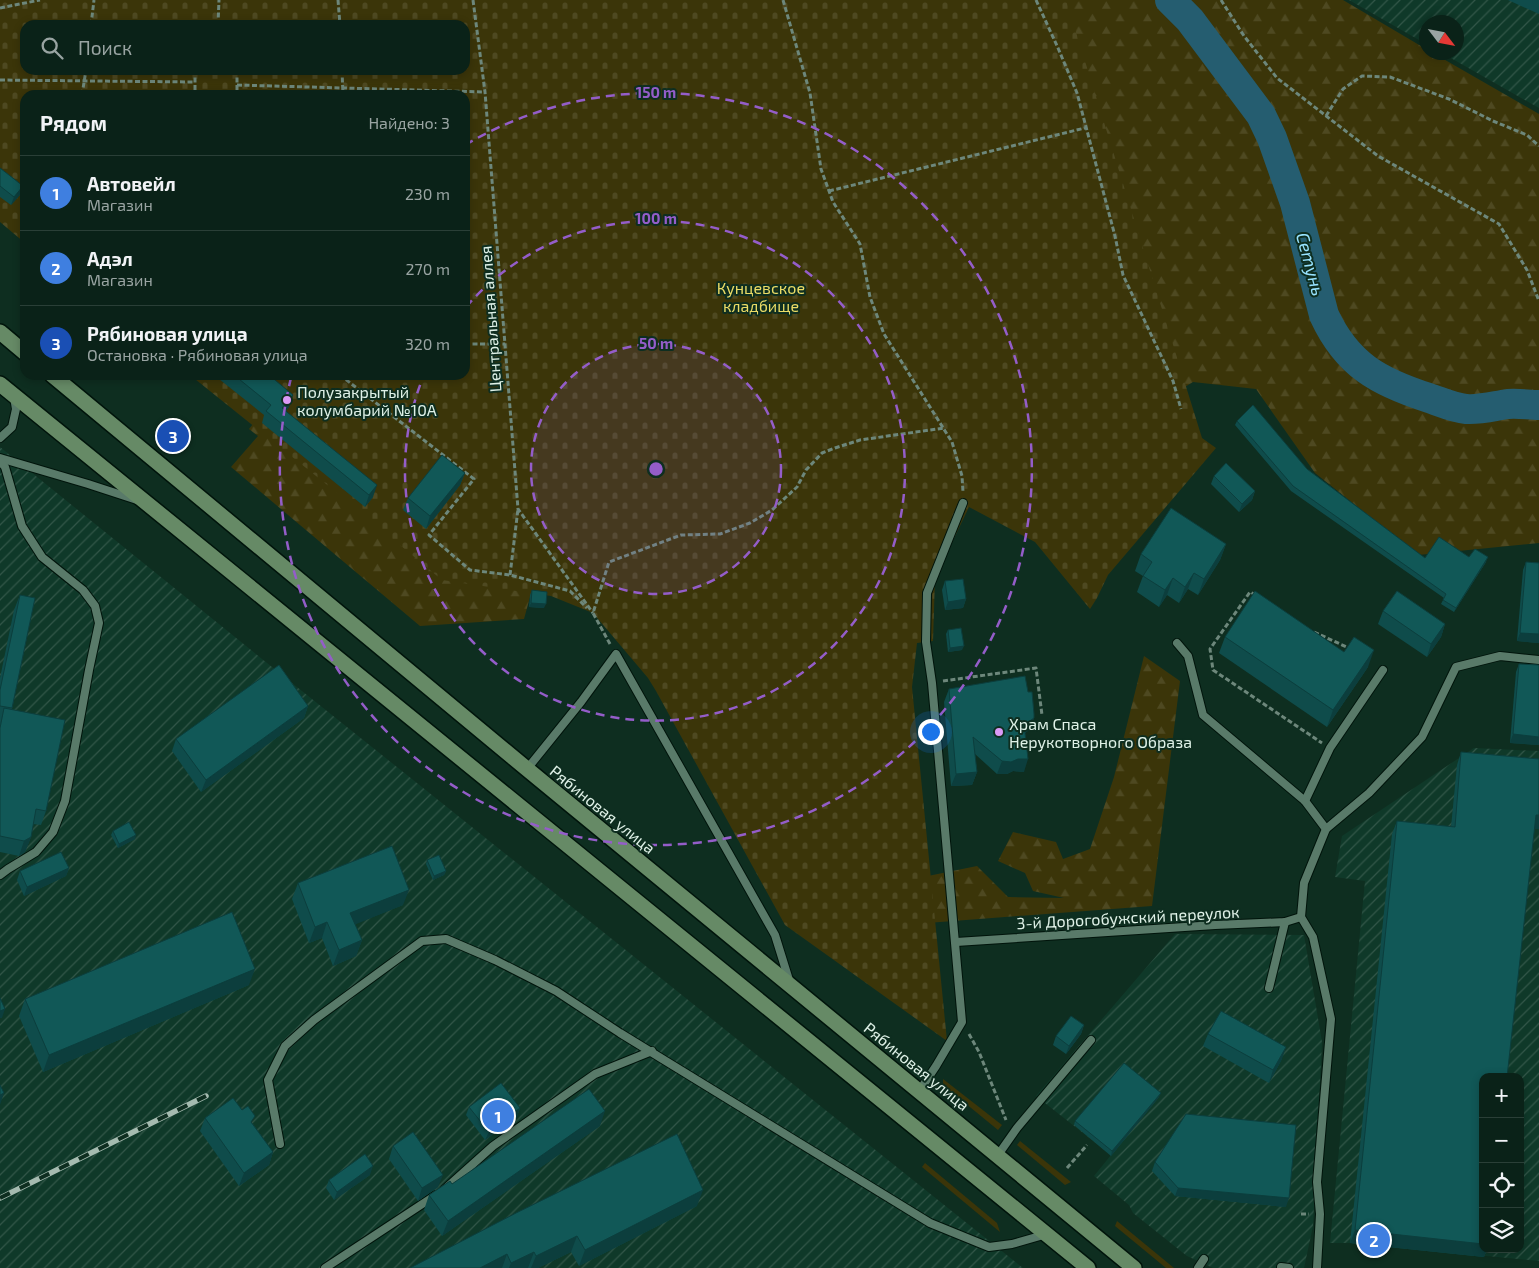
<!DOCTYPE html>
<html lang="ru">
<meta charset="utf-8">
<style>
:root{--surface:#0a2218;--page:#182f25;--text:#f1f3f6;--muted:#99a4a2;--line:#2a3f37;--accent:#da9af6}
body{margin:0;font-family:"Exo 2",sans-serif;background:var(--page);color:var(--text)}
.controls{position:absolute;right:15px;bottom:15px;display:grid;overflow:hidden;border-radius:10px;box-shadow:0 2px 8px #0003}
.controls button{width:45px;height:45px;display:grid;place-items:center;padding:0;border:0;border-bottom:1px solid var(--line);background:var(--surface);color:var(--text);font:25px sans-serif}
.compass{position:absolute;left:1419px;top:15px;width:45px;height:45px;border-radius:50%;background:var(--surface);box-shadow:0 2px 8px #0003;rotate:122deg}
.you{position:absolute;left:930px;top:731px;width:18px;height:18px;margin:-12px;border:4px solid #fff;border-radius:50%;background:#1a73e8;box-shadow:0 0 0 8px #1a73e833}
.badge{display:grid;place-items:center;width:32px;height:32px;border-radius:50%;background:var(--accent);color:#fff;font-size:16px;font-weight:700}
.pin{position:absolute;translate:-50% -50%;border:2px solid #fff;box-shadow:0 1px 5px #0006}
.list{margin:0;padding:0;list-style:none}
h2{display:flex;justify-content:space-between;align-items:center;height:65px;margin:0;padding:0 20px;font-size:21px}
h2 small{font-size:16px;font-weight:400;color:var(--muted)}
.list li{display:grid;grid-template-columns:32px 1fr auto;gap:15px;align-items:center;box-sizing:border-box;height:75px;padding:0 20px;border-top:1px solid var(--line)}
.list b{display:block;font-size:19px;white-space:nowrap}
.list p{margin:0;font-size:16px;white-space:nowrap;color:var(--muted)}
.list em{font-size:16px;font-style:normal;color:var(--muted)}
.icon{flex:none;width:28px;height:28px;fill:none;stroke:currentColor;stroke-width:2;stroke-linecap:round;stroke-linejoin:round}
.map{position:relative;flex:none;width:1539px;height:1268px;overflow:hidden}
.search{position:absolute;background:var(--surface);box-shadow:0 2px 8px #0003;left:20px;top:20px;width:450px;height:55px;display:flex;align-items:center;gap:12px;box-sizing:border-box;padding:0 18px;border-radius:15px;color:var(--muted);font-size:19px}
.panel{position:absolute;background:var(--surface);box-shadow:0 2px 8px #0003;left:20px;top:90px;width:450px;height:290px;border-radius:15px}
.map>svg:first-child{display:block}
.industrial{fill:url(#industrial-furrows);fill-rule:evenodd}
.green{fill:#3b3509}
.forest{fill:url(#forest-firs);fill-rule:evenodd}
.cemetery{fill:url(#cemetery-stones);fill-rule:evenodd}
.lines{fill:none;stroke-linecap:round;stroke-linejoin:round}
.river{stroke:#255d70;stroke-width:30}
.lane-casing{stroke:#00140b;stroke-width:10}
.secondary-casing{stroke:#00140b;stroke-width:18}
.path{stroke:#6d877b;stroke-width:3;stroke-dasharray:5 2.5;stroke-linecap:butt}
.lane{stroke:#597a69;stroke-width:8}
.secondary{stroke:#668a66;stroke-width:15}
.rail-casing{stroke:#a5bbb0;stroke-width:5.5}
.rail{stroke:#0e2e20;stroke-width:4;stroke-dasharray:11;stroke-linecap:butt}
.wall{fill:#0f4c4b}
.shaded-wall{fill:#0c3e3d}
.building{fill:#115857;stroke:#0c3e3d}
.ring{fill:none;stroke:#945dc9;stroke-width:2.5;stroke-dasharray:9 6}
.poi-dot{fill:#da9af6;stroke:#0e2e20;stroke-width:2}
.labels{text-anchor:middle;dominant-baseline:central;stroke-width:4;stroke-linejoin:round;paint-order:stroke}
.park-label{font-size:16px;fill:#ebdc66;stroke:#0e2e20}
.street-label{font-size:16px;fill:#dff1e7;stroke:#0e2e20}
.poi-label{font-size:16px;fill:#dff1e7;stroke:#0e2e20;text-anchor:start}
.water-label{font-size:18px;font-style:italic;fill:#97e2fe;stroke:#0e2e20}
.centre{fill:#945dc9;stroke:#0e2e20;stroke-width:2.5}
.ring-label{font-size:15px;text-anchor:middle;font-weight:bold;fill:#945dc9;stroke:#0e2e20;stroke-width:4;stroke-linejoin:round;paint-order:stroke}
</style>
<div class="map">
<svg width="1539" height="1268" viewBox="0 0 1539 1268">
<defs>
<pattern id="industrial-furrows" width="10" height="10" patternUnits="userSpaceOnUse" patternTransform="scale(1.25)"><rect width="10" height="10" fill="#0f3929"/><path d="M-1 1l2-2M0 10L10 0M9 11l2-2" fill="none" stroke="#325648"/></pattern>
<pattern id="forest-firs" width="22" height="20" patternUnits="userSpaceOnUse" patternTransform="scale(1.25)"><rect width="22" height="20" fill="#3b3509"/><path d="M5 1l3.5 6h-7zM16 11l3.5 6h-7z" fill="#4e4921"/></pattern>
<pattern id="cemetery-stones" width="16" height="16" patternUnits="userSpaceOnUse" patternTransform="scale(1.25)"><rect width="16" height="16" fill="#3b3509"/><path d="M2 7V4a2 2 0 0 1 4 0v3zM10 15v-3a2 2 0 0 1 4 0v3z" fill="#4e4921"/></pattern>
</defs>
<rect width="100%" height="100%" fill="#0e2e20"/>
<!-- industrial -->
<g class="industrial">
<path d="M1349 0H1539V108L1442 53 1456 52V22H1426V44Z"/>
<path d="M0 447 272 667 1023 1268H0Z"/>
<path d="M1474 748 1539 751V1261L1350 1243H1330L1365 881 1335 877 1342 836ZM1483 1077H1520V1249H1483Z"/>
<path d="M1175 934 1304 935 1322 1042 1313 1226 1304 1268H1213L1187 1256 1133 1213 1129 1205 1094 1176 1111 1155 1036 1096Z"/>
</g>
<!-- green -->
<g class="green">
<path d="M943 1079 1002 1125 998 1130 943 1085Z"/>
<path d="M1020 1141 1071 1182 1065 1185 1017 1145Z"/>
<path d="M925 1163 997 1223 1000 1232 922 1167Z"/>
<path d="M1117 1221 1174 1268H1166L1115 1226Z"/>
</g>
<!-- forest -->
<path class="forest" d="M0 0H1343L1426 49V52L1433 53 1539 114V543L1418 555 1315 473 1256 389 1193 382 1180 390 1041 540 967 503 906 630 923 877 977 866 1008 897 1064 898 1033 891 1025 873 998 861 1013 832 1056 842 1063 859 1090 849 1114 777 1144 656 1180 681 1152 906 927 923 655 677 577 586H533L524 619 420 626 231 467 258 436 249 429 279 392 465 375V95H25ZM25 25H465V70H25Z"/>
<!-- cemetery -->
<path class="cemetery" d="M0 0H1066L1202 438 1216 448 1108 575 1097 598 1090 609 1035 542 969 507 935 578 933 641 917 643 912 687 947 1041 785 925 656 691 648 678 593 613 551 596 442 580 341 496 190 375H465V95H25V243L0 222ZM25 25H465V70H25Z"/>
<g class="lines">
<!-- river -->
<path class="river" d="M1170 0 1190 20 1261 115 1272 138 1295 203 1324 315C1347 365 1379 382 1429 398 1441 402 1454 408 1466 409 1481 410 1494 406 1508 404 1518 403 1529 405 1539 405"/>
<defs>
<g id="lane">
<path d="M0 438 12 427 16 409 14 397"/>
<path d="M0 458 88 484 137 500"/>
<path d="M0 461 5 467 22 526 42 557 83 590 95 606 99 623 89 670 65 801 53 832 36 852 8 869 0 875"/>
<path d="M1177 643 1188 656 1203 715 1305 801 1326 829"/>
<path d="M527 769 581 702 616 654 775 935 789 980"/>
<path d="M1305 801 1330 748 1383 670"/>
<path d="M956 942 1215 925 1285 922 1301 917"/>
<path d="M1269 988 1285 922"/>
<path d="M920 1090 936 1066 962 1022 932 683 926 642 927 593 963 503"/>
<path d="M280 1144 268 1080 285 1046 314 1020 422 941 446 939 495 960 556 991 620 1033 930 1223 989 1247 1012 1244 1047 1234"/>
<path d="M998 1155 1017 1128 1091 1040"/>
<path d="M445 1189 493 1146 595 1074 652 1051"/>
<path d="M1281 1267 1289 1268"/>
<path d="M325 1268 436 1195"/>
<path d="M1198 1268 1204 1259"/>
<path d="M1317 1268 1320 1214 1317 1182 1331 1019 1313 937 1301 917 1304 883 1326 829 1369 793 1422 737 1456 667 1500 656 1539 660"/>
</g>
<g id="secondary">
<path d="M0 332 25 353"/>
<path d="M52 375 527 769 1134 1268"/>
<path d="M0 384 1088 1268"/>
</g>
</defs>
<!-- lane casing -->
<use href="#lane" class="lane-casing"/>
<!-- secondary casing -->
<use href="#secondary" class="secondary-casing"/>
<!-- path -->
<g class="path">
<path d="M338 0 340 25"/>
<path d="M473 0 485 92 518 509 593 613"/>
<path d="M783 0 810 93 821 169 833 202 860 244 870 297 884 334 952 442 962 476 963 492"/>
<path d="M1036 0 1058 48 1077 93 1115 236 1123 275 1173 381 1181 409"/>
<path d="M1221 0 1244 36 1277 78 1378 156 1499 224 1527 270 1539 301"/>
<path d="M0 8 40 0"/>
<path d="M91 25 94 0"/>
<path d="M218 25 219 0"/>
<path d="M195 70V95"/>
<path d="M237 70V95"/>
<path d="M342 70 343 95"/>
<path d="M0 80 195 82"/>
<path d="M237 85 485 92"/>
<path d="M82 95 86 70"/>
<path d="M1326 116 1343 89 1362 76 1390 77 1449 99 1493 121 1527 135 1539 146"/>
<path d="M829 191 1085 128"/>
<path d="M465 344H505"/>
<path d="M340 375 474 479 429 535 470 570 510 575 570 591 587 608"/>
<path d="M510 575 518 509"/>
<path d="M1256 595 1250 592 1210 649 1213 670 1322 743"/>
<path d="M1314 632 1351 649"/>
<path d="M610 644 593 613 609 562 681 535 720 534 750 523 772 510 797 487 806 470 822 453 835 448 860 440 944 428"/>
<path d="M943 681 1036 668 1042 715"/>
<path d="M969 1034 979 1052 1006 1120"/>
<path d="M1067 1168 1087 1145"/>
<path d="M1301 1214H1309"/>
</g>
<!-- lane -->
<use href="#lane" class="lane"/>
<!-- secondary -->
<use href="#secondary" class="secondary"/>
<defs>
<path id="rail" d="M0 1198 206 1096"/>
</defs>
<!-- rail casing -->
<use href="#rail" class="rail-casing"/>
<!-- rail -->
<use href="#rail" class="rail"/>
</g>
<!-- wall -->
<g class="wall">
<path d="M1508 0H1539V14Z"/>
<path d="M0 168 23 186 20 195 11 205 0 197Z"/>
<path d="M214 375H269L289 407 286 411 373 497 365 507 262 423 264 415Z"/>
<path d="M1237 421 1307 469 1425 558 1469 557 1486 562 1454 612 1441 604 1444 598 1291 491 1235 425Z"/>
<path d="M465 473 460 485 426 529 403 510 408 498Z"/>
<path d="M1214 476 1255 491 1252 500 1239 512 1211 484Z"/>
<path d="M1226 544 1220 560 1198 595 1188 589 1179 603 1167 595 1159 607 1137 592 1143 576 1135 571 1141 554Z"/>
<path d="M1526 562 1539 563V643L1517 641 1523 570Z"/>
<path d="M945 581 966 599 963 608 945 610 942 590Z"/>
<path d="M532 590 544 608 529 607 530 595Z"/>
<path d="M20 595 35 598 12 709 46 811 41 825 33 824 31 837 25 852 19 856 0 852V678L14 610Z"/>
<path d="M1383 611 1445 624 1441 637 1427 657 1378 624Z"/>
<path d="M948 630 962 650 948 652 946 634Z"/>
<path d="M1225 637 1344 652 1368 667 1327 727 1219 653Z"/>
<path d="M1519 664 1539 665V745L1510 743 1516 672Z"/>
<path d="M949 689 1034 718 1029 730 1025 733 1024 772 1013 771 1007 774H997L975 754 977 772 972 785 951 786 944 702Z"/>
<path d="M308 706 304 718 201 792 172 751 176 739Z"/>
<path d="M1461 752 1539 759V829L1534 828 1483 1249H1487L1484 1257 1350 1243 1392 834 1397 821 1451 827 1457 765Z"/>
<path d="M113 831 135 839 118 848 111 835Z"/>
<path d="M427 860 446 871 444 875 433 880 426 864Z"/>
<path d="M69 868 66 876 24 896 17 880 20 871Z"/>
<path d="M298 883 403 905 355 924 362 940 356 956 333 966 322 938 309 943 292 899Z"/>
<path d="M249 985 43 1072 19 1016 25 999Z"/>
<path d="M1084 1025 1081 1034 1066 1054 1053 1045 1056 1036Z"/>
<path d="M1208 1034 1282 1059 1269 1083 1203 1046Z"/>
<path d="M1159 1097 1111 1156 1074 1125 1075 1121Z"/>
<path d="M469 1107 520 1108 517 1117 485 1140 466 1115Z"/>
<path d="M205 1118 253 1124 273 1152 269 1165 239 1186 200 1131Z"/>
<path d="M600 1126 442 1236 424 1210 429 1195 452 1184Z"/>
<path d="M393 1146 438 1187 418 1201 389 1159Z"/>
<path d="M1155 1162 1286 1207 1175 1196 1152 1171Z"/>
<path d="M370 1175 334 1200 326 1188 329 1180Z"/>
<path d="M697 1206 579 1266 571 1252 538 1268H410Z"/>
</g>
<!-- shaded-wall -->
<g class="shaded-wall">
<path d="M23 186 20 195 11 205 14 197Z"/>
<path d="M347 375H365L364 377 347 376Z"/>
<path d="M293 395 289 407 278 420 282 408Z"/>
<path d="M465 473 460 485 426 529 430 516Z"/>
<path d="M377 485 373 497 365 507 369 495Z"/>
<path d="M1255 491 1252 500 1239 512 1242 504Z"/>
<path d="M1226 544 1220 560 1198 595 1204 579Z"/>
<path d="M1488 557 1486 562 1454 612 1456 608Z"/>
<path d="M1194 573 1188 589 1179 603 1185 587Z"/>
<path d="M1173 578 1167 595 1159 607 1165 590Z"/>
<path d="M966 599 963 608 945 610 948 602Z"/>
<path d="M531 603 546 604 544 608 529 607Z"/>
<path d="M1445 624 1441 637 1427 657 1431 644Z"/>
<path d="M1520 633 1539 634V643L1517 641Z"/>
<path d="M964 646 962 650 948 652 950 648Z"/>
<path d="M1374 650 1368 667 1327 727 1333 710Z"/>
<path d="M308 706 304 718 201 792 206 780Z"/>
<path d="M1034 718 1029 730 1020 737 1024 725Z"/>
<path d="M1513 734 1539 737V745L1510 743Z"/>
<path d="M1018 759H1028L1024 772 1013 771 1007 774H997L1002 761Z"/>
<path d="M977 772 972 785 951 786 956 774Z"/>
<path d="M1536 815H1539V829L1531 828Z"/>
<path d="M136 835 135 839 118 848 119 844Z"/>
<path d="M31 837 25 852 19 856 24 841Z"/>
<path d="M69 868 66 876 24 896 27 887Z"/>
<path d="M446 871 444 875 433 880 434 876Z"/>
<path d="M409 890 403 905 344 929 350 913Z"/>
<path d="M327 922 322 938 309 943 315 927Z"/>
<path d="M362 940 356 956 333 966 339 950Z"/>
<path d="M255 969 249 985 43 1072 49 1055Z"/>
<path d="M5 1009 2 1018H0V1011Z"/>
<path d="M1084 1025 1081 1034 1066 1054 1069 1046Z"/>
<path d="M1286 1047 1282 1059 1269 1083 1273 1070Z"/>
<path d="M4 1093 0 1105V1095Z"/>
<path d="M1161 1093 1159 1097 1111 1156 1112 1151Z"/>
<path d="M520 1108 517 1117 485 1140 489 1132Z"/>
<path d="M605 1111 600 1126 442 1236 448 1221Z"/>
<path d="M273 1152 269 1165 239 1186 244 1173Z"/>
<path d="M373 1166 370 1175 334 1200 337 1192Z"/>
<path d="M443 1175 438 1187 418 1201 422 1188Z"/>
<path d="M1178 1188 1289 1198 1286 1207 1175 1196Z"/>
<path d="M703 1190 697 1206 579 1266 585 1250Z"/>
<path d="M1355 1230 1483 1244V1249H1487L1484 1257 1350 1243Z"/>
<path d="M577 1236 571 1252 538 1268H531L536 1256Z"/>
<path d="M534 1252 528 1268H509L511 1263Z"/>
<path d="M507 1254 502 1268H480Z"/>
</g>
<!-- building -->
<g class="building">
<path d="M0 168 23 186 14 197 0 186Z"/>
<path d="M234 375H269L293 395 282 408 377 485 369 495 266 411 271 405Z"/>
<path d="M1253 405 1307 469 1425 558 1439 537 1469 557 1475 549 1488 557 1456 608 1443 600 1446 594 1293 486 1237 421Z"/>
<path d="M442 455 465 473 430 516 408 498Z"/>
<path d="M1226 463 1255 491 1242 504 1214 476Z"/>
<path d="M1171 508 1226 544 1204 579 1194 573 1185 587 1173 578 1165 590 1143 576 1152 562 1141 554Z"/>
<path d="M1526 562 1539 563V634L1520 633Z"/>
<path d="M963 579 966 599 948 602 945 581Z"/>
<path d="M532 590 547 592 546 604 531 603Z"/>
<path d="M1255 591 1344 652 1354 637 1374 650 1333 710 1225 637Z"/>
<path d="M1397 591 1445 624 1431 644 1383 611Z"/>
<path d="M20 595 35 598 12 708 0 706V690Z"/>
<path d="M961 628 964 646 950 648 948 630Z"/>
<path d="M1519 664 1539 665V737L1513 734Z"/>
<path d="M279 665 308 706 206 780 176 739Z"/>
<path d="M1025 676 1028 692H1032L1034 714V718L1024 725 1028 759H1018L1011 762 1002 761 973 737 977 772 956 774 949 689Z"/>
<path d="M4 708 65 720 46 811 36 809 31 837 24 841 0 836V728Z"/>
<path d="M1461 752 1539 759V815H1536L1507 1077H1483V1244L1355 1230 1397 821 1455 827Z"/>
<path d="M129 822 136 835 119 844 113 831Z"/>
<path d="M392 846 409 890 350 913 362 940 339 950 327 922 315 927 298 883Z"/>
<path d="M61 852 69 868 27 887 20 871Z"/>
<path d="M439 855 446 871 434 876 427 860Z"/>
<path d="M232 912 255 969 49 1055 25 999Z"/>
<path d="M0 998 5 1009 0 1011Z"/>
<path d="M1221 1011 1286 1047 1273 1070 1208 1034Z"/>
<path d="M1071 1016 1084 1025 1069 1046 1056 1036Z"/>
<path d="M1124 1063 1161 1093 1112 1151 1075 1121Z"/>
<path d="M501 1083 520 1108 489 1132 469 1107Z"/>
<path d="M0 1085 4 1093 0 1095Z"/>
<path d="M589 1089 605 1111 448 1221 429 1195 450 1181 452 1184Z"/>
<path d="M233 1098 242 1110 248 1106 255 1116 251 1122 273 1152 244 1173 205 1118Z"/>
<path d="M1186 1114 1296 1125 1289 1198 1178 1188 1155 1162Z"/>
<path d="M413 1132 443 1175 422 1188 393 1146Z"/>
<path d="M677 1134 703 1190 585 1250 577 1236 536 1256 534 1252 511 1263 507 1254 480 1268H410L516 1213Z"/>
<path d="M365 1154 373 1166 337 1192 329 1180Z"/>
</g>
<!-- distance rings -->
<circle cx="656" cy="469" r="125" fill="#945dc9" fill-opacity=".12"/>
<g class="ring">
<circle cx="656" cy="469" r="125"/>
<path d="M466 307A250 250 0 1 1 424 375"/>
<path d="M465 145A376 376 0 1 1 291 378"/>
</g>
<!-- markers -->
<g class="poi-dot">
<circle cx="287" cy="400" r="5"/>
<circle cx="999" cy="732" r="5"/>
</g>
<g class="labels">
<!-- park labels -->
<g class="park-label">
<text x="761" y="287">Кунцевское<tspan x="761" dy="18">кладбище</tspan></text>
</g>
<!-- street labels -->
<g class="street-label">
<text transform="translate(490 319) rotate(-94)">Центральная аллея</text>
<text transform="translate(603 809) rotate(39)">Рябиновая улица</text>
<text transform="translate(1128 917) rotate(-3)">3-й Дорогобужский переулок</text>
<text transform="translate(917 1066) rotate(39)">Рябиновая улица</text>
</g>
<!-- poi labels -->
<g class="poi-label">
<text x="297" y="391">Полузакрытый<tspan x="297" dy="18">колумбарий №10А</tspan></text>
<text x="1009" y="723">Храм Спаса<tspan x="1009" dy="18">Нерукотворного Образа</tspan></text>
</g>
<!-- water labels -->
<g class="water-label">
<text transform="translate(1311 264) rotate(75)">Сетунь</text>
</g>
</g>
<circle cx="656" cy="469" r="8" class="centre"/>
<g class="ring-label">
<text x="656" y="98">150 m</text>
<text x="656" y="224">100 m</text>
<text x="656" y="349">50 m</text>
</g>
</svg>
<div class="controls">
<button>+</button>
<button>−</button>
<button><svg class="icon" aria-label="locate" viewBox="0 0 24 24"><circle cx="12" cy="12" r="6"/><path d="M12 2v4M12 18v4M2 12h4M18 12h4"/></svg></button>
<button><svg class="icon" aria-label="layers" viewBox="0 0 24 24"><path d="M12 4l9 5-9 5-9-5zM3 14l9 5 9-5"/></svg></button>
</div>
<svg class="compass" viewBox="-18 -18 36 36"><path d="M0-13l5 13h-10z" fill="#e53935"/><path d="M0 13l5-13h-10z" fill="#99a4a2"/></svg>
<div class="you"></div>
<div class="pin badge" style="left:498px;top:1116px;background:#3f7fe0">1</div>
<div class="pin badge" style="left:1374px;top:1240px;background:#3f7fe0">2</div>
<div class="pin badge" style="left:173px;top:436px;background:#1a4fb4">3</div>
<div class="search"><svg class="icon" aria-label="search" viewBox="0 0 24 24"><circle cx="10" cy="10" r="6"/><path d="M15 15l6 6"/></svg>Поиск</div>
<section class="panel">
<h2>Рядом<small>Найдено: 3</small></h2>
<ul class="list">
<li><span class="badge" style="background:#3f7fe0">1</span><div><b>Автовейл</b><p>Магазин</p></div><em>230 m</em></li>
<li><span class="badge" style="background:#3f7fe0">2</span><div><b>Адэл</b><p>Магазин</p></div><em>270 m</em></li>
<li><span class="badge" style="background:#1a4fb4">3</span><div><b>Рябиновая улица</b><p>Остановка · Рябиновая улица</p></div><em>320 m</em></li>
</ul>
</section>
</div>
